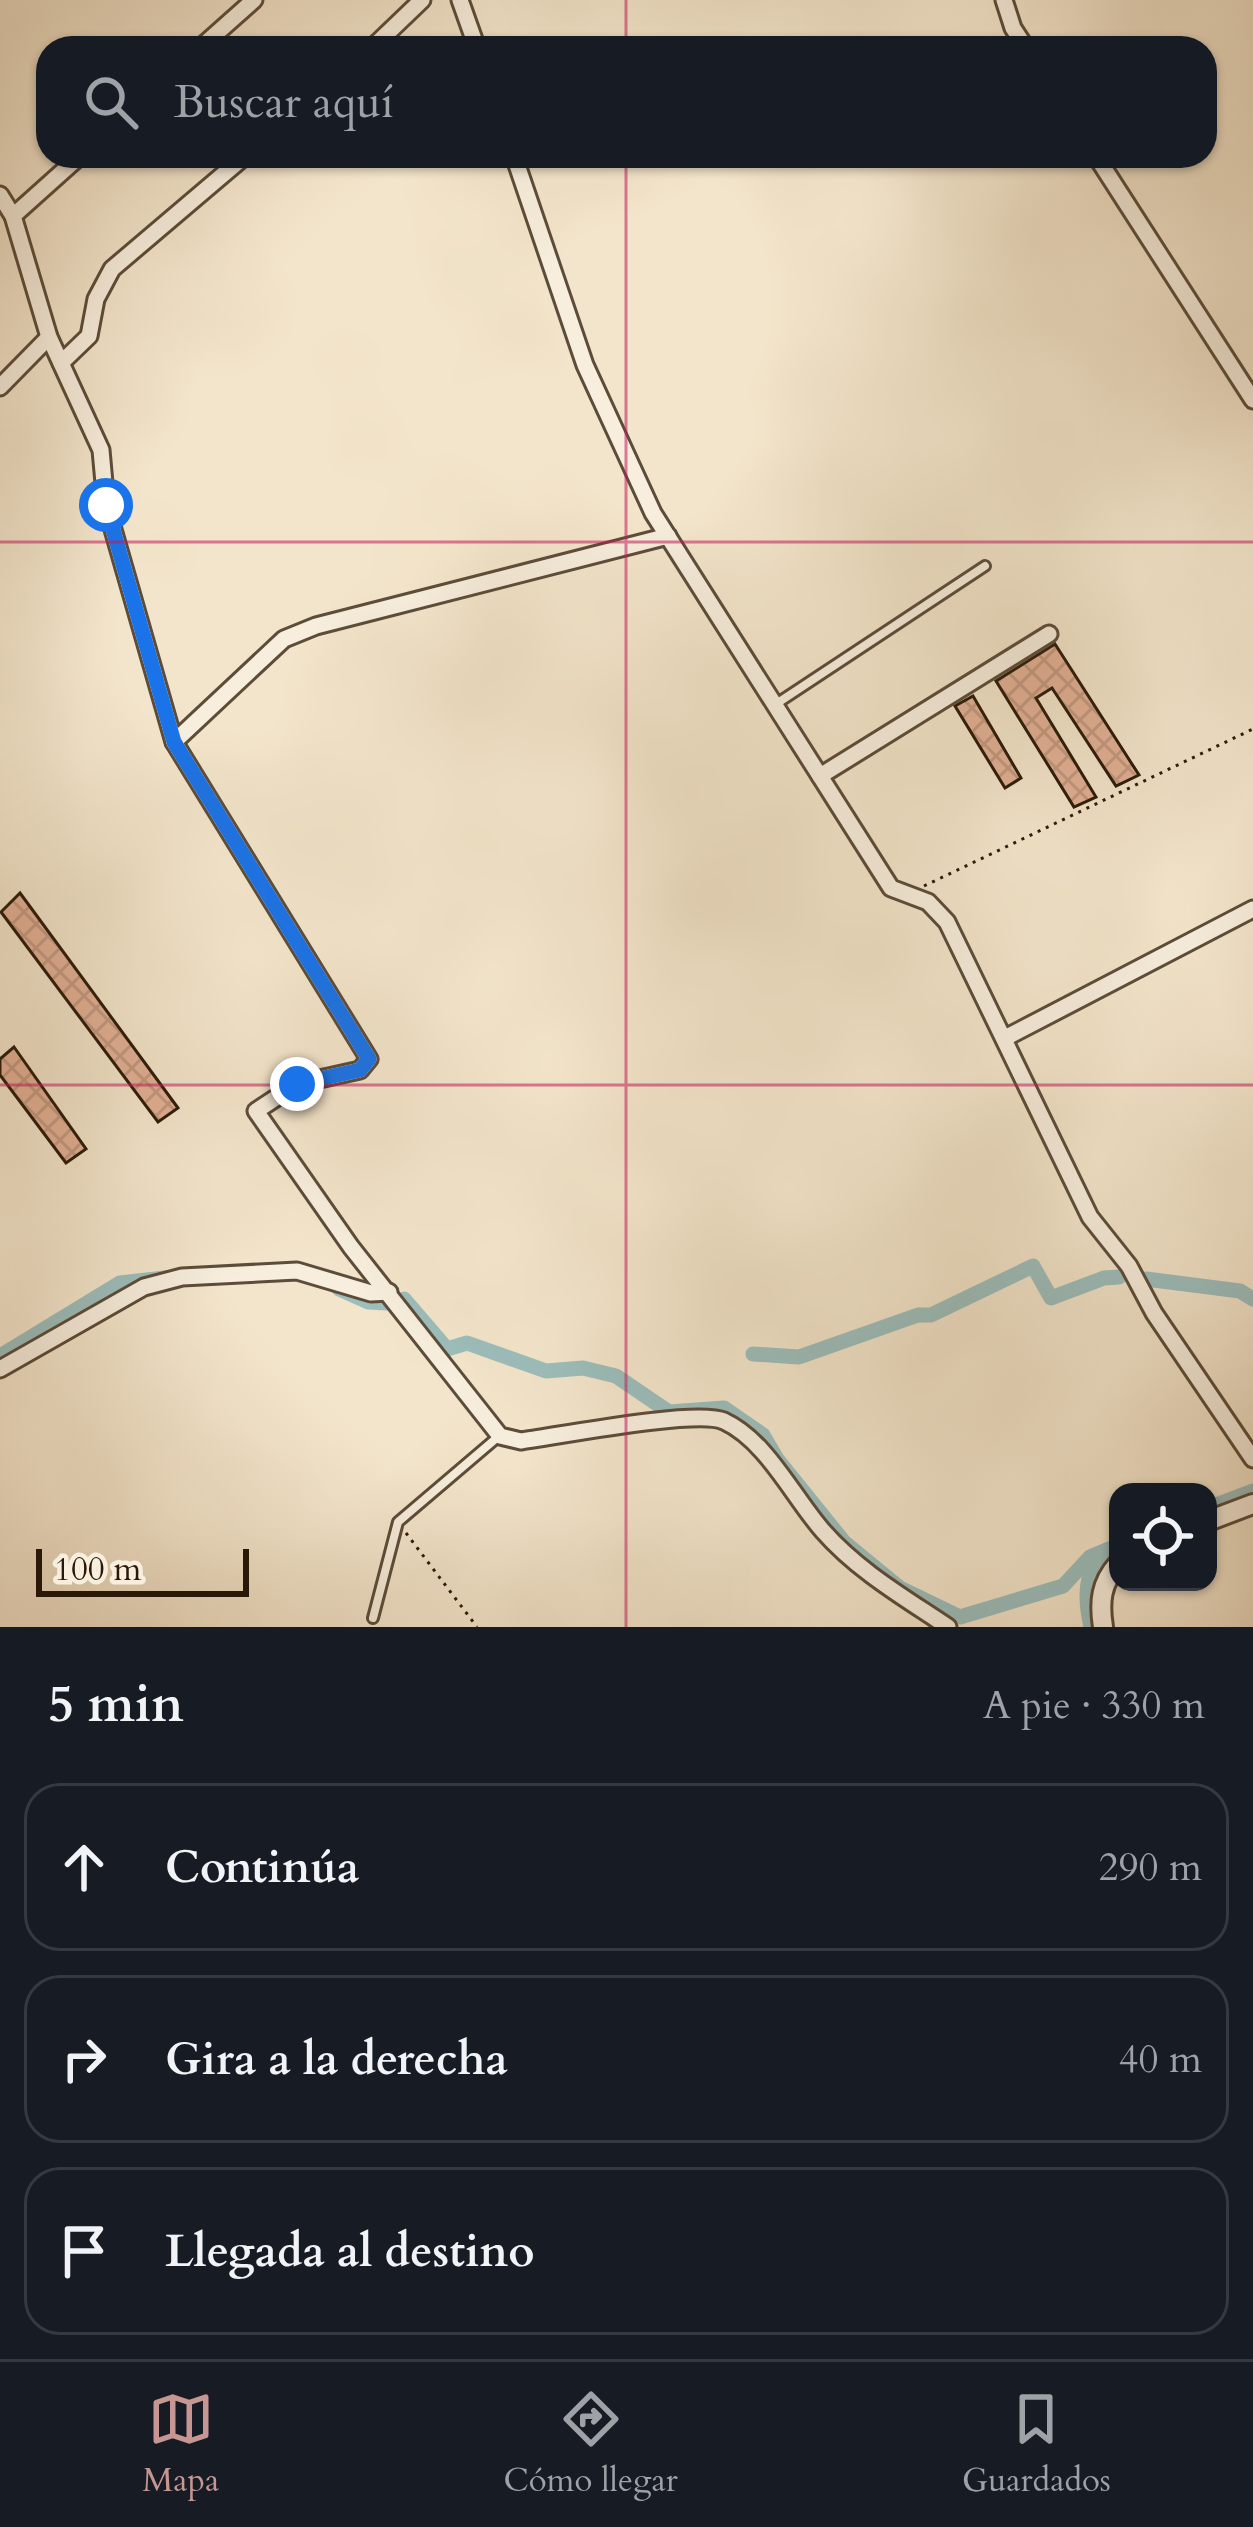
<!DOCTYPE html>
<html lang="es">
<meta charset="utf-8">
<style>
:root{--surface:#171b24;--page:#242831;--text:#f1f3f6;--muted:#9ea1a6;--line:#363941;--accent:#c59692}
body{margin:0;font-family:Cardo,serif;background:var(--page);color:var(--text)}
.controls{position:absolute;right:36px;bottom:36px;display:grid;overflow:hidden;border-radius:24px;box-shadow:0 3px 9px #0004}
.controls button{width:108px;height:108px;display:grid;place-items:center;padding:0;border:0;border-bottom:3px solid var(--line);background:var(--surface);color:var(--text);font:60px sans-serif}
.scale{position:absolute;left:36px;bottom:30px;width:213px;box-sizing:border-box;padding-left:12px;border:6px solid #2a1908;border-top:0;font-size:33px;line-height:42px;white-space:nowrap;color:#2a1908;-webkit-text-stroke:9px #f7eedd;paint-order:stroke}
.stop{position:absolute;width:36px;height:36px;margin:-27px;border:9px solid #1a73e8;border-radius:50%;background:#fff}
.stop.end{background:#1a73e8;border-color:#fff;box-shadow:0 3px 12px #0008}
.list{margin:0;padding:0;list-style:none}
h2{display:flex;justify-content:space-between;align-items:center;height:156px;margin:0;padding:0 48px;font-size:51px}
h2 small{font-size:39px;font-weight:400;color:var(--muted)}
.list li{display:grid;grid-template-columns:78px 1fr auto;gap:36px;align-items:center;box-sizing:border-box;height:168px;margin:0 24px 24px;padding:0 24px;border:3px solid var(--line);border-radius:36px}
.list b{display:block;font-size:45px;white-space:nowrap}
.list em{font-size:39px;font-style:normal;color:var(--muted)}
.icon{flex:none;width:66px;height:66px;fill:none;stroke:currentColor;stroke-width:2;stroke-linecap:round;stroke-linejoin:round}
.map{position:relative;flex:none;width:1253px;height:1627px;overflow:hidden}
.search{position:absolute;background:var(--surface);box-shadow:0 3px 9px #0004;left:36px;right:36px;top:36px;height:132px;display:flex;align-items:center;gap:30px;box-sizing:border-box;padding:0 42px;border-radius:36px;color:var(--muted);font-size:45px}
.sheet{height:732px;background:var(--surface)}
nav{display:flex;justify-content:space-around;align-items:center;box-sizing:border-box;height:168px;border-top:3px solid var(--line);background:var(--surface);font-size:33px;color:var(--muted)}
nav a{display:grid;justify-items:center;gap:6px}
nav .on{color:var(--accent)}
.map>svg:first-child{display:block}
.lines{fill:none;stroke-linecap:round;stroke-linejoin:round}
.canal{stroke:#9cbebc;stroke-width:15}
.building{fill:url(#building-cross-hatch);stroke:#2a1908;stroke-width:3}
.service-casing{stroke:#5c4c39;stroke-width:14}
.minor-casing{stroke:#5c4c39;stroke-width:21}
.tertiary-casing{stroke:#5c4c39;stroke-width:24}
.path{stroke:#2a1908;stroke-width:3;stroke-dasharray:3 6;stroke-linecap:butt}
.service{stroke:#f7eedd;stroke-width:8}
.minor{stroke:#f7eedd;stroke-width:15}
.tertiary{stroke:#f7eedd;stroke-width:18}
.route{stroke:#1a73e8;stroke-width:15}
.grid{fill:none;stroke:#c2185b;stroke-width:3;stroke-opacity:0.55}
</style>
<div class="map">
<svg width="1253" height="1627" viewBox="0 0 1253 1627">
<defs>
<pattern id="building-cross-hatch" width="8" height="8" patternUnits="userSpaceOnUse" patternTransform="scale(3)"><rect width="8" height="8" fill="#e2b095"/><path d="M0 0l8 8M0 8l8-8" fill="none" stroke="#c2977f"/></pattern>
</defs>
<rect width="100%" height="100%" fill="#f3e5cb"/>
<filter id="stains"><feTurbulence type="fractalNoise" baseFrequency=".00167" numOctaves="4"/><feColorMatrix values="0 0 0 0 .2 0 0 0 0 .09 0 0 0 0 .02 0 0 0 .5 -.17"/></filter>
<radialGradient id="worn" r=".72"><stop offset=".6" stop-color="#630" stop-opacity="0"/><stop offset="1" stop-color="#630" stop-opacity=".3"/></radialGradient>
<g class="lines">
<!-- canal -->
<g class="canal">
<path d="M1146 1279 1240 1291 1253 1299"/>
<path d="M339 1289 368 1302 387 1303"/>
<path d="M404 1299 447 1349 467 1343 546 1371 583 1368 616 1376 669 1412 724 1408 763 1435 777 1459 844 1542 900 1588 960 1617 1063 1586 1090 1557 1109 1549"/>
<path d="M753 1354 799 1357 918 1315H931L1033 1266 1051 1298 1104 1278 1119 1277"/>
<path d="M0 1356 120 1283 173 1277"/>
<path d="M1208 1508 1253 1491"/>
<path d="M1091 1627C1083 1591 1084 1564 1118 1544"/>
</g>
</g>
<!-- building -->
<g class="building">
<path d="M1055 644 1139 775 1116 786 1052 688 1036 698 1096 797 1074 807 996 681Z"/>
<path d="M973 696 1021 778 1005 788 955 706Z"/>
<path d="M20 893 178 1108 158 1122 1 912Z"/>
<path d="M14 1047 86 1149 66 1163 0 1075V1059Z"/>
</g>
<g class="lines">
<defs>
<g id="service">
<path d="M776 704 985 566"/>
<path d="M373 1618 398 1522 499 1436"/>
</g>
<g id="minor">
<path d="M460 0 477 48"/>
<path d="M1004 0 1013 28 1026 48"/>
<path d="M200 48 254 0"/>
<path d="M372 48 422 0"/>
<path d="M514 156 585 365 653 513 891 888 928 902 947 922 1090 1217 1129 1266 1154 1313 1253 1459"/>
<path d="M1096 156 1253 400"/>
<path d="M0 195 13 216 49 337 101 450 106 505 174 742 369 1059 360 1070 297 1084 256 1111 351 1247 500 1436 521 1441C558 1436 696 1409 724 1421 767 1441 793 1497 823 1531 858 1571 905 1598 948 1627"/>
<path d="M13 216 80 156"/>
<path d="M61 363 89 336 96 299 112 269 245 156"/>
<path d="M0 387 49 337"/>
<path d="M174 742 284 639 316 626 668 536"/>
<path d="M820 776 1049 634"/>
<path d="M1005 1038 1253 909"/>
<path d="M0 1369 144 1287 182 1277 297 1271 371 1293 389 1292"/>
</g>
<g id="tertiary">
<path d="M1208 1521 1253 1504"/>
<path d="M1103 1627C1099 1602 1101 1583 1118 1564"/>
</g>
</defs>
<!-- service casing -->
<use href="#service" class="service-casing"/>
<!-- minor casing -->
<use href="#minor" class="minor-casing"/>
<!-- tertiary casing -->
<use href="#tertiary" class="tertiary-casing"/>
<!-- path -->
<g class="path">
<path d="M924 886 1253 729"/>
<path d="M406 1533 477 1627"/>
</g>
<!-- service -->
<use href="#service" class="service"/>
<!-- minor -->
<use href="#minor" class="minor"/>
<!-- tertiary -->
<use href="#tertiary" class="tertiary"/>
</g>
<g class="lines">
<!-- route -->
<path class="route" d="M106 505 174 742 369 1059 360 1070 297 1084"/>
</g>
<!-- grid -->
<path class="grid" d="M626 0V48M626 156V1627M0 542H1253M0 1085H1253"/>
<rect width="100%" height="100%" filter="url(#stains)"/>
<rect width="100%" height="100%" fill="url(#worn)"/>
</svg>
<div class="controls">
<button><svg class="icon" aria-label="locate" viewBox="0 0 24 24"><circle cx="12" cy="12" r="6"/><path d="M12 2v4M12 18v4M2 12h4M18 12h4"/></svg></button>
</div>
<div class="scale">100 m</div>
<div class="stop" style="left:106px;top:505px"></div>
<div class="stop end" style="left:297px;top:1084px"></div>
<div class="search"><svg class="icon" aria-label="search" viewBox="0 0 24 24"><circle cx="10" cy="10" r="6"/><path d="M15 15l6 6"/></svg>Buscar aquí</div>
</div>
<section class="sheet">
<h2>5 min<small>A pie · 330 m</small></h2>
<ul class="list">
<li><svg class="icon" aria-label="ahead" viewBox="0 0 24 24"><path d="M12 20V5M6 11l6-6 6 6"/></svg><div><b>Continúa</b></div><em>290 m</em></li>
<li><svg class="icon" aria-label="right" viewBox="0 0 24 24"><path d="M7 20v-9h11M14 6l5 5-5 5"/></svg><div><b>Gira a la derecha</b></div><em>40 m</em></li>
<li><svg class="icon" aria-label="arrive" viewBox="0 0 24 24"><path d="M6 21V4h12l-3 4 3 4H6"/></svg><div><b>Llegada al destino</b></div></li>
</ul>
</section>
<nav>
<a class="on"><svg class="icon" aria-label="map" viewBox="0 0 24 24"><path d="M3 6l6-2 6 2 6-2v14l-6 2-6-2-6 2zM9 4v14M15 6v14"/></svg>Mapa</a>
<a><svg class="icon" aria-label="directions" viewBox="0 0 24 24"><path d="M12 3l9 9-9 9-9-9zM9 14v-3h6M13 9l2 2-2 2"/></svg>Cómo llegar</a>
<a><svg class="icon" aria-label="saved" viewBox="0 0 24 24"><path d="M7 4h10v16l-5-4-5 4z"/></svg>Guardados</a>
</nav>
